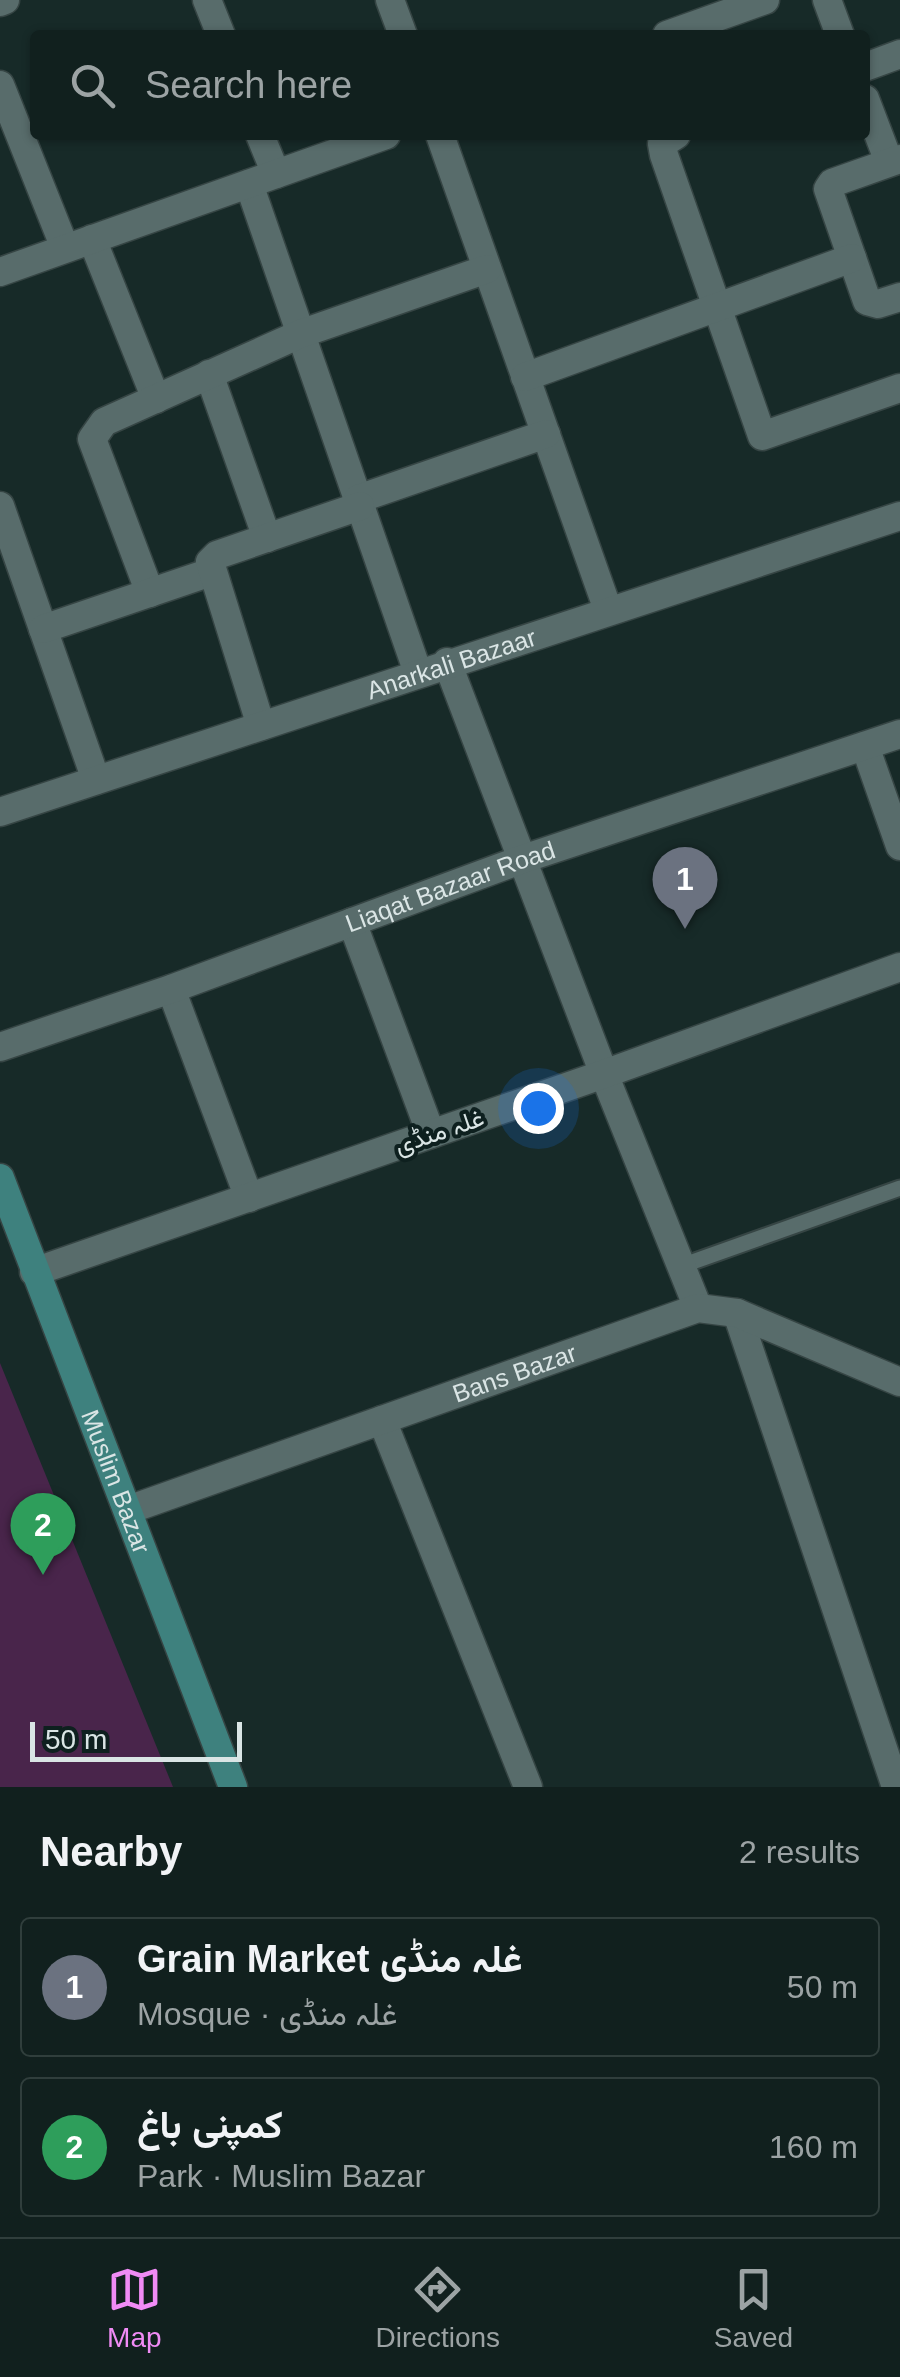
<!DOCTYPE html>
<meta charset="utf-8">
<style>
:root{--surface:#11201e;--page:#1a2827;--text:#f1f3f6;--muted:#9ca3a4;--line:#303e3c;--accent:#f08bf5}
body{margin:0;font-family:Helvetica,Vazirmatn,sans-serif;background:var(--page);color:var(--text)}
.scale{position:absolute;left:30px;bottom:25px;width:212px;box-sizing:border-box;padding-left:10px;border:5px solid #dae5e5;border-top:0;font-size:28px;line-height:35px;white-space:nowrap;color:#dae5e5;-webkit-text-stroke:8px #0e201f;paint-order:stroke}
.you{position:absolute;left:538px;top:1108px;width:35px;height:35px;margin:-25px;border:8px solid #fff;border-radius:50%;background:#1a73e8;box-shadow:0 0 0 15px #1a73e833}
.badge{display:grid;place-items:center;width:65px;height:65px;border-radius:50%;background:var(--accent);color:#fff;font-size:32px;font-weight:700}
.pin{position:absolute;translate:-50% -82px;filter:drop-shadow(0 2px 5px #0008)}
.pin::after{content:'';position:absolute;top:52px;width:35px;height:30px;background:inherit;clip-path:polygon(0 0,100% 0,50% 100%)}
.list{margin:0;padding:0;list-style:none}
h2{display:flex;justify-content:space-between;align-items:center;height:130px;margin:0;padding:0 40px;font-size:42px}
h2 small{font-size:32px;font-weight:400;color:var(--muted)}
.list li{display:grid;grid-template-columns:65px 1fr auto;gap:30px;align-items:center;box-sizing:border-box;height:140px;margin:0 20px 20px;padding:0 20px;border:2px solid var(--line);border-radius:10px}
.list b{display:block;font-size:38px;white-space:nowrap}
.list p{margin:0;font-size:32px;white-space:nowrap;color:var(--muted)}
.list em{font-size:32px;font-style:normal;color:var(--muted)}
.icon{flex:none;width:55px;height:55px;fill:none;stroke:currentColor;stroke-width:2;stroke-linecap:round;stroke-linejoin:round}
.map{position:relative;flex:none;width:900px;height:1787px;overflow:hidden}
.search{position:absolute;background:var(--surface);box-shadow:0 2px 8px #0004;left:30px;right:30px;top:30px;height:110px;display:flex;align-items:center;gap:25px;box-sizing:border-box;padding:0 35px;border-radius:10px;color:var(--muted);font-size:38px}
.sheet{height:450px;background:var(--surface)}
nav{display:flex;justify-content:space-around;align-items:center;box-sizing:border-box;height:140px;border-top:2px solid var(--line);background:var(--surface);font-size:28px;color:var(--muted)}
nav a{display:grid;justify-items:center;gap:5px}
nav .on{color:var(--accent)}
.map>svg:first-child{display:block}
.green{fill:#49254b}
.lines{fill:none;stroke-linecap:round;stroke-linejoin:round}
.service-casing{stroke:#364544;stroke-width:19}
.minor-casing{stroke:#364544;stroke-width:31}
.tertiary-casing{stroke:#364544;stroke-width:31}
.secondary-casing{stroke:#364544;stroke-width:31}
.service{stroke:#586c6b;stroke-width:15}
.minor{stroke:#586c6b;stroke-width:28}
.tertiary{stroke:#586c6b;stroke-width:28}
.secondary{stroke:#3e817e;stroke-width:28}
.labels{text-anchor:middle;dominant-baseline:central;stroke-width:8;stroke-linejoin:round;paint-order:stroke}
.street-label{font-size:25px;fill:#dae5e5;stroke:#0e201f}
</style>
<div class="map">
<svg width="900" height="1787" viewBox="0 0 900 1787">
<rect width="100%" height="100%" fill="#172a28"/>
<!-- green -->
<path class="green" d="M0 1363 173 1787H0Z"/>
<g class="lines">
<defs>
<path id="service" d="M681 1266 900 1188"/>
<g id="minor">
<path d="M207 0 221 35"/>
<path d="M827 0 840 35"/>
<path d="M0 2 5 0"/>
<path d="M865 67 900 54"/>
<path d="M0 85 65 248"/>
<path d="M865 99 889 162"/>
<path d="M260 135 276 174"/>
<path d="M440 135 608 610"/>
<path d="M676 135 662 144 664 155 762 436 900 388"/>
<path d="M900 159 832 183 828 189 867 301 878 304 900 297"/>
<path d="M249 184 418 673"/>
<path d="M92 239 156 399"/>
<path d="M209 374 267 538"/>
<path d="M525 377 852 258"/>
<path d="M358 499 546 434"/>
<path d="M0 506 96 780"/>
<path d="M150 593 92 439 104 422 300 334 487 269"/>
<path d="M43 629 211 572"/>
<path d="M447 662 604 1074 698 1308"/>
<path d="M261 726 210 562 217 555 360 506"/>
<path d="M865 746 900 846"/>
<path id="s1" d="M0 812 900 516"/>
<path d="M352 922 431 1134"/>
<path d="M171 989 249 1198"/>
<path id="s2" d="M0 1047 171 989 523 859 900 734"/>
<path d="M34 1272 604 1074 900 967"/>
<path d="M737 1313 896 1787"/>
<path d="M382 1420 528 1787"/>
</g>
<g id="tertiary">
<path d="M390 0 403 35"/>
<path d="M667 35 765 0"/>
<path d="M0 272 386 135"/>
<path id="s3" d="M128 1510 698 1308 737 1313 900 1382"/>
</g>
<g id="secondary">
<path id="s4" d="M0 1178 233 1787"/>
</g>
</defs>
<!-- service casing -->
<use href="#service" class="service-casing"/>
<!-- minor casing -->
<use href="#minor" class="minor-casing"/>
<!-- tertiary casing -->
<use href="#tertiary" class="tertiary-casing"/>
<!-- secondary casing -->
<use href="#secondary" class="secondary-casing"/>
<!-- service -->
<use href="#service" class="service"/>
<!-- minor -->
<use href="#minor" class="minor"/>
<!-- tertiary -->
<use href="#tertiary" class="tertiary"/>
<!-- secondary -->
<use href="#secondary" class="secondary"/>
</g>
<g class="labels">
<!-- street labels -->
<g class="street-label">
<text stroke="none"><textPath href="#s1" startOffset="475">Anarkali Bazaar</textPath></text>
<text stroke="none"><textPath href="#s2" startOffset="478">Liaqat Bazaar Road</textPath></text>
<text transform="translate(439 1131) rotate(-19)">غلہ منڈی</text>
<text stroke="none"><textPath href="#s3" startOffset="410">Bans Bazar</textPath></text>
<text stroke="none"><textPath href="#s4" startOffset="325">Muslim Bazar</textPath></text>
</g>
</g>
</svg>
<div class="scale">50 m</div>
<div class="you"></div>
<div class="pin badge" style="left:685px;top:929px;background:#6b7280">1</div>
<div class="pin badge" style="left:43px;top:1575px;background:#2e9e5b">2</div>
<div class="search"><svg class="icon" aria-label="search" viewBox="0 0 24 24"><circle cx="10" cy="10" r="6"/><path d="M15 15l6 6"/></svg>Search here</div>
</div>
<section class="sheet">
<h2>Nearby<small>2 results</small></h2>
<ul class="list">
<li><span class="badge" style="background:#6b7280">1</span><div><b>Grain Market غلہ منڈی</b><p>Mosque · غلہ منڈی</p></div><em>50 m</em></li>
<li><span class="badge" style="background:#2e9e5b">2</span><div><b>کمپنی باغ</b><p>Park · Muslim Bazar</p></div><em>160 m</em></li>
</ul>
</section>
<nav>
<a class="on"><svg class="icon" aria-label="map" viewBox="0 0 24 24"><path d="M3 6l6-2 6 2 6-2v14l-6 2-6-2-6 2zM9 4v14M15 6v14"/></svg>Map</a>
<a><svg class="icon" aria-label="directions" viewBox="0 0 24 24"><path d="M12 3l9 9-9 9-9-9zM9 14v-3h6M13 9l2 2-2 2"/></svg>Directions</a>
<a><svg class="icon" aria-label="saved" viewBox="0 0 24 24"><path d="M7 4h10v16l-5-4-5 4z"/></svg>Saved</a>
</nav>
